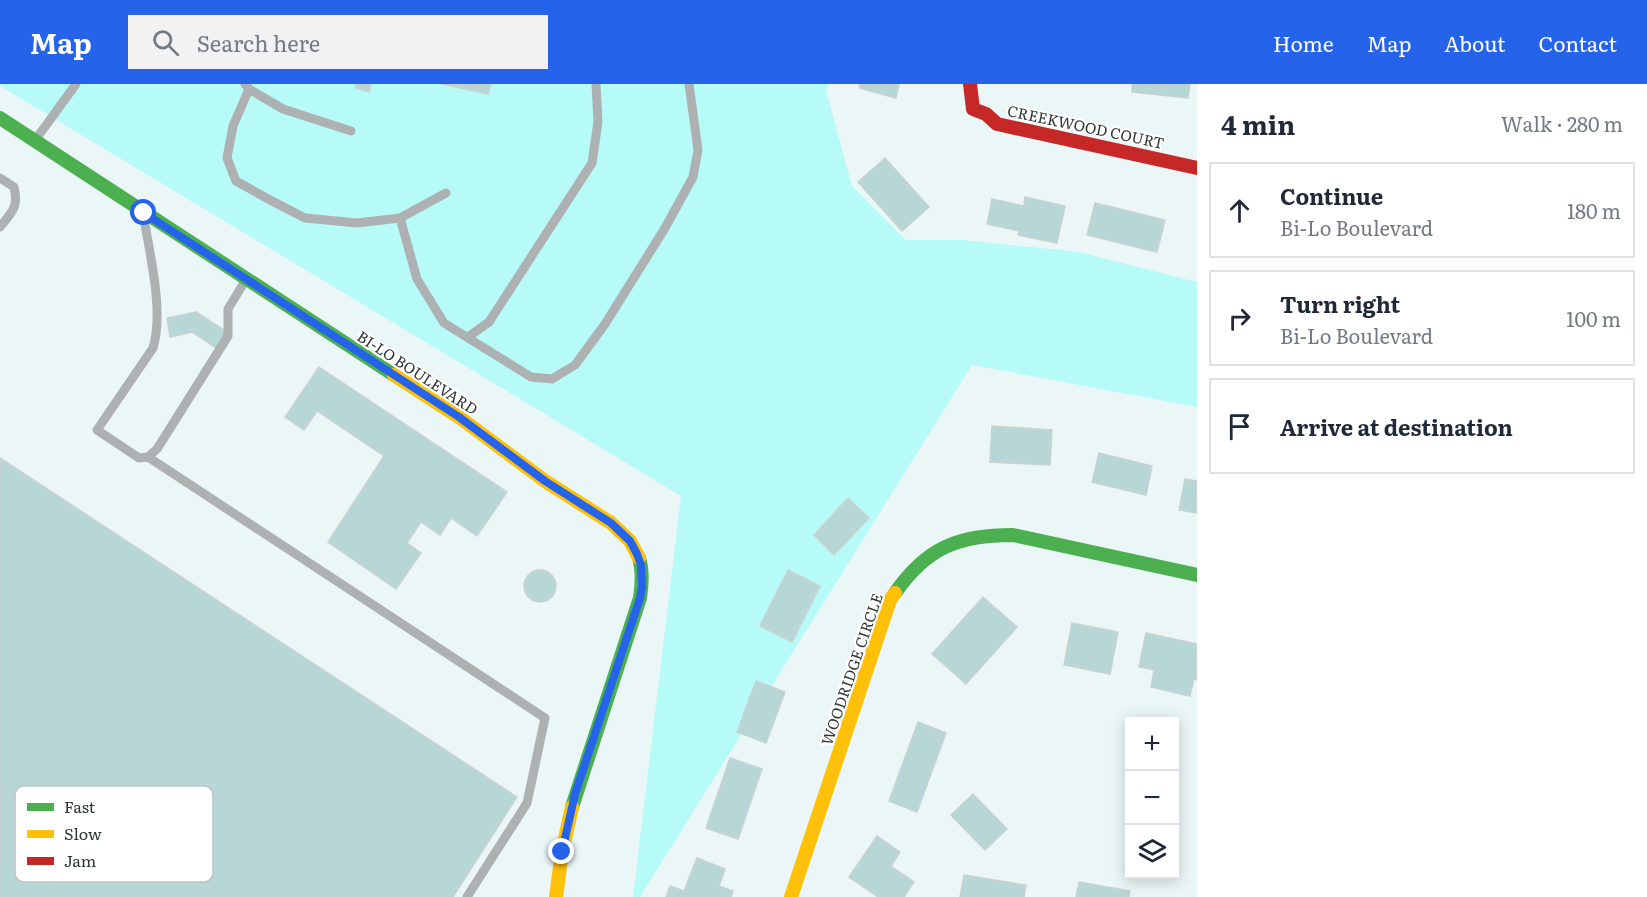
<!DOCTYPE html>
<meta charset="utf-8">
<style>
:root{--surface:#fff;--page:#f2f2f3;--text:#1f2937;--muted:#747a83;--line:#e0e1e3;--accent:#2563eb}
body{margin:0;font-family:Literata,serif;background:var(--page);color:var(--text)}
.controls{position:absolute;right:18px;bottom:18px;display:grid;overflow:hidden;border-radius:0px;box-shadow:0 3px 15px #0003}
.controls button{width:54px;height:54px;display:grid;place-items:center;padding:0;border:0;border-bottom:2px solid var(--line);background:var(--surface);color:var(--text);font:30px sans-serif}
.stop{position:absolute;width:18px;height:18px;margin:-14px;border:4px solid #2563eb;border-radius:50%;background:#fff}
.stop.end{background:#2563eb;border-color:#fff;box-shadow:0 2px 6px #0008}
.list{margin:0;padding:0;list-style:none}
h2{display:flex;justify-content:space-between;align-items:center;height:78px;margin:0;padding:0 24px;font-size:26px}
h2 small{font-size:20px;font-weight:400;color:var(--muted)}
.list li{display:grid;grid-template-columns:39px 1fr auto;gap:18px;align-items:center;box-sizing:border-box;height:96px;margin:0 12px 12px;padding:0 12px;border:2px solid var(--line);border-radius:0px}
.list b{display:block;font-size:22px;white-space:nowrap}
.list p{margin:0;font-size:20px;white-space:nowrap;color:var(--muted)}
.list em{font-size:20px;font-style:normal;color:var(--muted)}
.icon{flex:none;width:33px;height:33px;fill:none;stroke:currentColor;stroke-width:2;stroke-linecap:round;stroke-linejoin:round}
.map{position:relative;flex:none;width:1197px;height:813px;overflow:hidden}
header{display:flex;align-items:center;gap:36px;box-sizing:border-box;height:84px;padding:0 30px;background:var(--accent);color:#fff}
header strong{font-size:28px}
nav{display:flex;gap:33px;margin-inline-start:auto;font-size:21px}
.search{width:420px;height:54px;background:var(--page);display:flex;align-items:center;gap:15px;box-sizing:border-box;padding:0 21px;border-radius:0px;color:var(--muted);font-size:22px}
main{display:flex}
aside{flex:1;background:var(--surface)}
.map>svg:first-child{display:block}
.green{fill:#b7fbf8}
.building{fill:#b7d7d6;stroke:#c9d2d1;stroke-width:1.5}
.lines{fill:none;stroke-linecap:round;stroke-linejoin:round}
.lane{stroke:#aeb1b1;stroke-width:9}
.fast{stroke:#4caf50;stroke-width:14}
.slow{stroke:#ffc107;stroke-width:14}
.jam{stroke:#c62828;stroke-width:14}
.route{stroke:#2563eb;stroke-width:8}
.labels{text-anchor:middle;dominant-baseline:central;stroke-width:4.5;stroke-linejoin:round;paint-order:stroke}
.street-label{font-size:15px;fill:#2f3636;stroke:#fff}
.key{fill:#fff;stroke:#c1c3c3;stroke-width:1.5}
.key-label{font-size:16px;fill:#2f3636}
</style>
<header>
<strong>Map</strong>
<div class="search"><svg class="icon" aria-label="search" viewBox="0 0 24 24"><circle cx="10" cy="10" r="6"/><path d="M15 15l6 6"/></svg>Search here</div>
<nav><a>Home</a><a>Map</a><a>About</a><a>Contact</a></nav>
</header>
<main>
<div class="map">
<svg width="1197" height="813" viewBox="0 0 1197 813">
<rect width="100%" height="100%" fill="#ebf6f6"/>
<!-- green -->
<path class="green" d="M0 0H829L826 6 852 102 906 156H963L1079 168 1197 198V323L972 281 640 813H633L681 412 0 2Z"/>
<!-- building -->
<g class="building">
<path d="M356 0H371L369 8 356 4Z"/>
<path d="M442 0H491L488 10Z"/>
<path d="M860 0H899L896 14 859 4Z"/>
<path d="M1132 0H1190L1188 14 1132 8Z"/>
<path d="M885 74 929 123 902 147 858 98Z"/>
<path d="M1025 113 1065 122 1057 159 1018 151 1019 147 987 140 992 115 1024 122Z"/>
<path d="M1095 119 1165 136 1157 168 1087 151Z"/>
<path d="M196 228 227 248 216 264 192 248 170 253 167 234Z"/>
<path d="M319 283 507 408 477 452 451 434 440 451 421 438 407 459 421 469 396 505 328 458 384 372 317 327 304 346 285 333Z"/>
<path d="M992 342 1052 346 1050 381 990 378Z"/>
<path d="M1099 369 1152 382 1146 411 1092 398Z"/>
<path d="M0 374 517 713 453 813H0Z"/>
<path d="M1185 395 1197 397V429L1179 426Z"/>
<path d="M848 414 869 434 834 471 814 451Z"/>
<circle cx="540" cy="502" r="16"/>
<path d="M788 486 820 502 792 558 760 542Z"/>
<path d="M983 513 1017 543 966 600 932 570Z"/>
<path d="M1072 539 1118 548 1110 590 1064 581Z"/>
<path d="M1146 549 1197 560V596L1194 595 1190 612 1151 603 1154 586 1139 583Z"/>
<path d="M756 597 785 608 766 659 737 648Z"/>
<path d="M918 638 946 649 917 728 889 717Z"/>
<path d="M730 674 762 685 738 755 706 744Z"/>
<path d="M973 710 1007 745 985 766 951 731Z"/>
<path d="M877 752 900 768 891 782 914 798 904 813H878L849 793Z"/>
<path d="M697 774 725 785 719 802 733 807 731 813H666L670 802 684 807Z"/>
<path d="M964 791 1026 801 1024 813H960Z"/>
<path d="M1079 798 1130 807 1129 813H1076Z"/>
</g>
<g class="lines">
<!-- lane -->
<g class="lane">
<path d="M245 0 249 5 283 25 351 47"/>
<path d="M249 5 233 42 227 74 236 97 270 116 305 134 357 139 400 134 446 109"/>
<path d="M36 55 76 0"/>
<path d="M0 94 14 103C19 123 12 128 0 143"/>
<path d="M144 134C150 172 164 227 153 264L97 346 139 374 148 373 157 365 228 252V225L245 197"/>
<path d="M400 134 417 195 444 239 531 293 552 295 575 281 605 240 665 144 693 93 698 66 689 0"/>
<path d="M468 253 489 238 592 79 598 38 596 0"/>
<path d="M148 373 545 634 527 719 467 813"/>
</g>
<!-- fast -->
<g class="fast">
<path d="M0 34 394 291"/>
<path d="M895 509C927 463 959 451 1013 451L1197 491"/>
<path d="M572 723 640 514C642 501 643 487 639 474"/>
</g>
<!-- slow -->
<g class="slow">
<path d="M394 291 459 333 545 397 611 439 630 457 639 474"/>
<path d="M556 813 562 768 572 723"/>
<path d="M791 813 890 516 895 509"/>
</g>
<!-- jam -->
<path class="jam" d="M970 0 973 25 986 30 997 40 1197 84"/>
</g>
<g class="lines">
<!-- route -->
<path class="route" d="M144 129 459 333 545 397 611 439 630 457 637 470 641 481 642 503 640 514 575 710 562 768"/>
</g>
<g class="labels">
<!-- street labels -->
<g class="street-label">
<text transform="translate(1086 42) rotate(12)">CREEKWOOD COURT</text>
<text transform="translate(418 288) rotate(33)">BI-LO BOULEVARD</text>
<text transform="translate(851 585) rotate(-71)">WOODRIDGE CIRCLE</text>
</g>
</g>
<!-- legend -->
<rect x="15" y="702" width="198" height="96" rx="9" class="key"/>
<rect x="27" y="719" width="27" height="8" fill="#4caf50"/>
<rect x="27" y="746" width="27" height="8" fill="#ffc107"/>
<rect x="27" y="773" width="27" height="8" fill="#c62828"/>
<g class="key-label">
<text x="64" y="729">Fast</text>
<text x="64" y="756">Slow</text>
<text x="64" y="783">Jam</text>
</g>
</svg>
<div class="controls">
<button>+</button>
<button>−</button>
<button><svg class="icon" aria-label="layers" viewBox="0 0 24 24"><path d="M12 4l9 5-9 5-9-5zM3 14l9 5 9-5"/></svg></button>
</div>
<div class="stop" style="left:144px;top:129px"></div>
<div class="stop end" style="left:562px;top:768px"></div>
</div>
<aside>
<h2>4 min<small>Walk · 280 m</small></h2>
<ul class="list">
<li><svg class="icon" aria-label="ahead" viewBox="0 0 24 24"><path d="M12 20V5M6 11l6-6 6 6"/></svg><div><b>Continue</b><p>Bi-Lo Boulevard</p></div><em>180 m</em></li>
<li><svg class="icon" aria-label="right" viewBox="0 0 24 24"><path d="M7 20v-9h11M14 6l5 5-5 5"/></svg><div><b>Turn right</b><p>Bi-Lo Boulevard</p></div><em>100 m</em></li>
<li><svg class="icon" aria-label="arrive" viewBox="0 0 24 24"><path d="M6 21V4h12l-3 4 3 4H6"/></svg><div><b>Arrive at destination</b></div></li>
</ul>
</aside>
</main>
